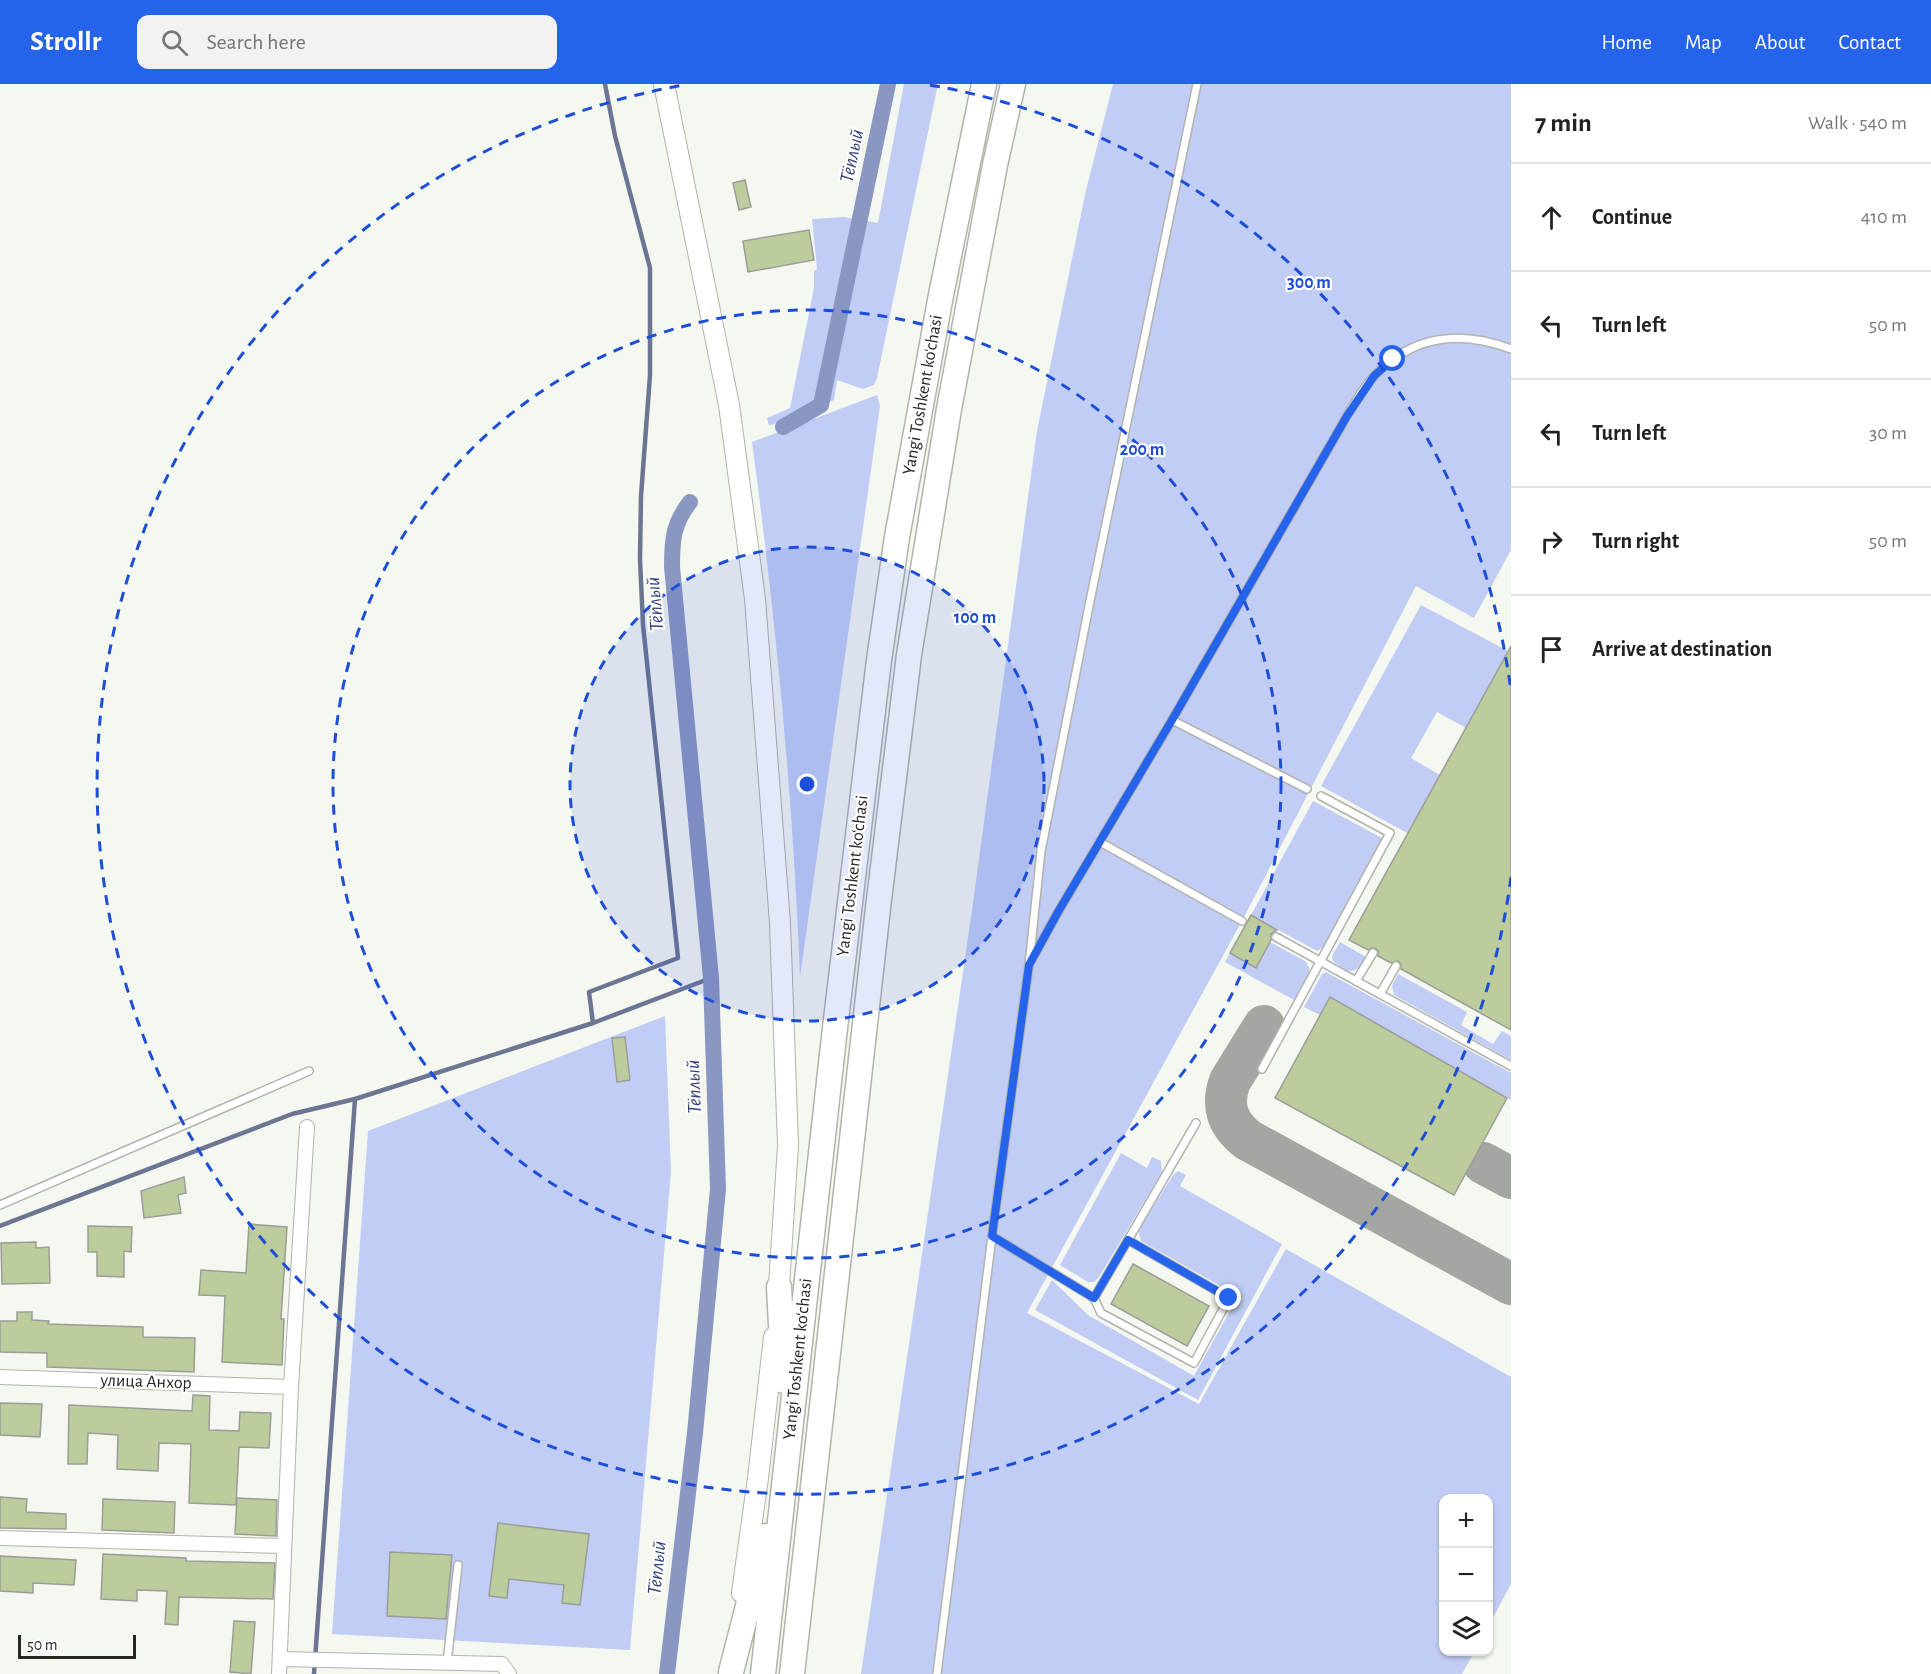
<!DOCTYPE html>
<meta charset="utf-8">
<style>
:root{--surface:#fff;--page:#f2f2f2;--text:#222;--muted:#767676;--line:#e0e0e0;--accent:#2563eb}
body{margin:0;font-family:"Alegreya Sans",sans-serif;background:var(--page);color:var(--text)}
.controls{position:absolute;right:18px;bottom:18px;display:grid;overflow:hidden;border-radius:12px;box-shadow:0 2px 4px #0004}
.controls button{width:54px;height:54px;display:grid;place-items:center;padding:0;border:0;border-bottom:2px solid var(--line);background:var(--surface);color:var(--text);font:30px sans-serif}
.scale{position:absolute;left:18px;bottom:15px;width:118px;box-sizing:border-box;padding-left:6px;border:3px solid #272825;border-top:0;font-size:16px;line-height:21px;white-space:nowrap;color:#272825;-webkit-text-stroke:4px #fff;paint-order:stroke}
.stop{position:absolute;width:18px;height:18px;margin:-14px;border:4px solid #2563eb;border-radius:50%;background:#fff}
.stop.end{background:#2563eb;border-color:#fff;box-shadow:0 2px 6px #0008}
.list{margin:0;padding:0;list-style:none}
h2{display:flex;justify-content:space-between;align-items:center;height:78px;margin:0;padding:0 24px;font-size:26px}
h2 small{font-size:20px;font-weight:400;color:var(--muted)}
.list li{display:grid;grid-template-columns:39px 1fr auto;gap:18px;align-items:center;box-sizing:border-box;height:108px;padding:0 24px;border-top:2px solid var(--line)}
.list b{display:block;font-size:22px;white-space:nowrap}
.list em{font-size:20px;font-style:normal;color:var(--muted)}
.icon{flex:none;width:33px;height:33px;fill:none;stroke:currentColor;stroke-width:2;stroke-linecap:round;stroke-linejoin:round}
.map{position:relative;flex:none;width:1511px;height:1590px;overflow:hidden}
header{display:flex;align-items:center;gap:36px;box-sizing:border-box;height:84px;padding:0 30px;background:var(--accent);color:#fff}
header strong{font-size:28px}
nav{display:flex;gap:33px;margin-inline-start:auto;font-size:21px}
.search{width:420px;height:54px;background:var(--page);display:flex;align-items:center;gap:15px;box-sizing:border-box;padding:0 21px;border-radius:12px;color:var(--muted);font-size:22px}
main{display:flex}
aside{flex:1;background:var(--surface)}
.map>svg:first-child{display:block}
.green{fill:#c1cdf4}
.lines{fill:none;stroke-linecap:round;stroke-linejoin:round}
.stream{stroke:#6c7693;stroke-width:4.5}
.canal{stroke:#8a97c2;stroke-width:16}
.taxiway{stroke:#a4a6a2;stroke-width:42}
.building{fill:#bccc9d;stroke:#9b9e98;stroke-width:1.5}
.lane-casing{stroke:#b1b3ad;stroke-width:10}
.street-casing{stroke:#b1b3ad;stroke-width:16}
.secondary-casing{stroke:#b1b3ad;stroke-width:22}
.highway-casing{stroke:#b1b3ad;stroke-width:27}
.lane{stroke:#fff;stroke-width:7}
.street{stroke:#fff;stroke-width:14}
.secondary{stroke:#fff;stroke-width:20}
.highway{stroke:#fff;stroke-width:24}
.route{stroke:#2563eb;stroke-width:8}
.ring{fill:none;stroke:#1d4ed8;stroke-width:3;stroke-dasharray:10 8}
.labels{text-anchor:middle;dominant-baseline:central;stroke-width:4.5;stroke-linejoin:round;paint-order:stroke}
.street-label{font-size:18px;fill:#272825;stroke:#fff}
.water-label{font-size:20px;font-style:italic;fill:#35427a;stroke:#fff}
.centre{fill:#1d4ed8;stroke:#fff;stroke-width:3}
.ring-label{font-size:18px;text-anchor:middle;font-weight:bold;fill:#1d4ed8;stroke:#fff;stroke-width:4.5;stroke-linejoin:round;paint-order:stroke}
</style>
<header>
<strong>Strollr</strong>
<div class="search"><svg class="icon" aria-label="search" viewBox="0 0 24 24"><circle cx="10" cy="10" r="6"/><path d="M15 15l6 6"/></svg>Search here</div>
<nav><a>Home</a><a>Map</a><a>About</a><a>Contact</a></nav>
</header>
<main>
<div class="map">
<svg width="1511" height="1590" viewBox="0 0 1511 1590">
<rect width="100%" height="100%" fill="#f5f8f1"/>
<!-- green -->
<g class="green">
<path d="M904 0H938L877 294 874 301 863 305 837 296 834 316 769 342 767 334 790 324 814 204V187L817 185 812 135 844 133 878 139Z"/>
<path d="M1113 0H1511V466L1474 534 1416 502 1242 837 1027 1229 1199 1320 1286 1165 1511 1293V1500L1489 1541 1488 1414H1444V1568H1474L1462 1590H861L973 819 1037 347 1086 106Z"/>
<path d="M877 311 880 322 800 893C793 712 776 537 752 358Z"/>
<path d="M1421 521 1508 567 1466 644 1437 628 1411 674 1440 691 1407 749 1321 702Z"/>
<path d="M1313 717 1382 754 1323 863 1317 867 1251 831Z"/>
<path d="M1270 858 1305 877 1309 883V889L1294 916 1225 878 1230 869 1256 884Z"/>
<path d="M1340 858 1366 873C1354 893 1349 889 1333 877L1332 872Z"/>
<path d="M1326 888 1511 989V1016L1330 913 1320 931 1304 923 1322 890Z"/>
<path d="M1398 890 1467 928 1461 941 1493 960 1502 947 1511 952V976L1394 911 1392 902Z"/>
<path d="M665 932 671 1088 630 1566 332 1550 368 1047Z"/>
<path d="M1121 1069 1147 1084 1152 1073 1161 1077 1162 1088 1099 1193 1094 1198H1088L1060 1181Z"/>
<path d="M1178 1087 1186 1091 1180 1102 1282 1160 1198 1316 1035 1226 1052 1196 1088 1231 1194 1292 1238 1212 1141 1157 1138 1147 1173 1091Z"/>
</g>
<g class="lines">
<!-- stream -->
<g class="stream">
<path d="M593 939 711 894"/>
<path d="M0 1142 292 1030 355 1015 593 939 589 908 678 874 643 541 640 475 641 412 650 291V184L615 52 605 0"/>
<path d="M314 1590 355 1015"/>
</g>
<!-- canal -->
<g class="canal">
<path d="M783 343 821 321 888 0"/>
<path d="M667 1590 695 1349 718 1105 711 894 672 483C672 456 673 440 690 418"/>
</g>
<!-- taxiway -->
<g class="taxiway">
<path d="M1264 942 1230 997C1221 1021 1227 1040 1248 1056L1511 1200"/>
<path d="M1483 1079 1511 1094"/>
</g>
</g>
<!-- building -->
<g class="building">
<path d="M745 96 751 123 739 126 733 99Z"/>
<path d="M809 146 814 176 748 188 743 157Z"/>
<path d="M1511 562V946L1401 885V880L1398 877 1391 879 1378 872V867L1375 864H1371L1368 866 1349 856Z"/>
<path d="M1251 831 1277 846 1271 850V856L1256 884 1230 869Z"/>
<path d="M1330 913 1507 1014 1454 1111 1275 1014Z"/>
<path d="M625 953 630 996 617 998 612 954Z"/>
<path d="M184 1093 186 1109 178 1111 181 1129 144 1134 141 1107Z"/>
<path d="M249 1140 287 1143 281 1235H284L282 1281 222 1278 225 1212 199 1211 201 1186 246 1189Z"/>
<path d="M88 1142 132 1143 131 1168 124 1167V1193L97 1192V1168H88Z"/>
<path d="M36 1158V1164L49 1163 50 1199 2 1200 1 1159Z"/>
<path d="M1133 1180 1209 1222 1187 1262 1111 1220Z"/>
<path d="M17 1228H32V1236L49 1237 48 1240 143 1243V1253L195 1254 194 1288 47 1283V1269L0 1268V1237H17Z"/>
<path d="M193 1311 210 1312 209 1346 239 1347 240 1328 271 1329 269 1364 239 1363 236 1421 189 1419 191 1360 159 1359 158 1387 117 1385 118 1351 88 1349 87 1380H68L69 1321 192 1327Z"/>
<path d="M0 1319 42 1320 40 1353 0 1351Z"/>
<path d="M0 1413 27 1415 26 1428 66 1430V1445L0 1444Z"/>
<path d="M237 1414 277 1416 276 1452 235 1450Z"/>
<path d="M103 1415 175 1418 174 1449 102 1446Z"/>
<path d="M498 1439 589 1450 580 1521 562 1519 564 1501 509 1495 507 1514 489 1512Z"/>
<path d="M390 1468 452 1471 446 1535 387 1532Z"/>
<path d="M103 1470 186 1474V1477L275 1479 273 1515 179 1513 178 1541 165 1540 167 1507 137 1506V1517L101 1515Z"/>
<path d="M0 1472 76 1476 74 1501 33 1499V1509L0 1507Z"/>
<path d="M234 1537 255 1538 251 1590 230 1588Z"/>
</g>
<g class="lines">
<defs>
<g id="lane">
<path d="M1172 636 1307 705"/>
<path d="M1100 758 1242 837"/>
<path d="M1276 853 1511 982"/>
<path d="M1031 877 1058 828 1172 636 1347 332C1355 318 1364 302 1376 290 1414 251 1461 246 1511 265"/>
<path d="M1356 897 1373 869"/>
<path d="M1380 910 1396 882"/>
<path d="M1262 985 1390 749 1321 712"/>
<path d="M0 1121 309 987"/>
<path d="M992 1152 1094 1214 1101 1229 1194 1279 1229 1214 1128 1156 1094 1214"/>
<path d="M1128 1156 1196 1039"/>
<path d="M447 1579 458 1481"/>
<path d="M937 1590 992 1152 1029 881 1041 767 1090 517 1197 0"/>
</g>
<g id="street">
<path d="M0 1293 291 1303"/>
<path d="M0 1454 284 1462"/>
<path d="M280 1575 502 1580 509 1590"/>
<path d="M279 1590 291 1303 307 1043"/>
</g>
<g id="secondary">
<path d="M664 0 729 321 755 515 780 839 788 1061 778 1218"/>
<path d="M742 1509 758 1394 774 1253"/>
</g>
<g id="highway">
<path d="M779 1203 784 1297"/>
<path d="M731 1588 766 1452"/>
<path d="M763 1590 835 944 879 576 897 453 941 211 984 0"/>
<path d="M792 1590 878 824 909 571 949 325 995 81 1013 0"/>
</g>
</defs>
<!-- lane casing -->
<use href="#lane" class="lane-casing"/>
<!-- street casing -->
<use href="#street" class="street-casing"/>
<!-- secondary casing -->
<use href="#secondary" class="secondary-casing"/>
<!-- highway casing -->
<use href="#highway" class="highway-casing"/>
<!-- lane -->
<use href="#lane" class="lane"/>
<!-- street -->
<use href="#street" class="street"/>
<!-- secondary -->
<use href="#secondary" class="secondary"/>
<!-- highway -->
<use href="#highway" class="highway"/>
</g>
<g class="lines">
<!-- route -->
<path class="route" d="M1229 1214 1128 1156 1094 1214 992 1152 1029 881 1058 828 1172 636 1347 332 1374 292 1393 275"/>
</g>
<!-- distance rings -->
<circle cx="807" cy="700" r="237" fill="#1d4ed8" fill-opacity=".12"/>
<g class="ring">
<circle cx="807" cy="700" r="237"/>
<circle cx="807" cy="700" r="474"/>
<path d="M1511 793A710 710 0 1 1 684 1M930 1A710 710 0 0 1 1511 607"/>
</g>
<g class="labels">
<!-- street labels -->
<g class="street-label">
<text transform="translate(923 311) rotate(-80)">Yangi Toshkent ko‘chasi</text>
<text transform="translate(853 792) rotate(-83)">Yangi Toshkent ko‘chasi</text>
<text transform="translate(798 1275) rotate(-84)">Yangi Toshkent ko‘chasi</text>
<text transform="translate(146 1298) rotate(2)">улица Анхор</text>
</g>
<!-- water labels -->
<g class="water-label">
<text transform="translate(852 72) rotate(-78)">Тёплый</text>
<text transform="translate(655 520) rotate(-95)">Тёплый</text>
<text transform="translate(694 1003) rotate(-92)">Тёплый</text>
<text transform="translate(657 1484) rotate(-84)">Тёплый</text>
</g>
</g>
<circle cx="807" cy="700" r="9" class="centre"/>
<g class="ring-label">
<text x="1309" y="204">300 m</text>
<text x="1142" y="371">200 m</text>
<text x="975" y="539">100 m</text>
</g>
</svg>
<div class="controls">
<button>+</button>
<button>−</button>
<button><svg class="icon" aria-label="layers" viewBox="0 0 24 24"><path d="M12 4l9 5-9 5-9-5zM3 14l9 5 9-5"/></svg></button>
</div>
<div class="scale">50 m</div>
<div class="stop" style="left:1393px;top:275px"></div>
<div class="stop end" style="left:1229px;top:1214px"></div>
</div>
<aside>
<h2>7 min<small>Walk · 540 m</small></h2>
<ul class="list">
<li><svg class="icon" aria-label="ahead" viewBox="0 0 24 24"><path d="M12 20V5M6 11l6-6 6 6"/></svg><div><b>Continue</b></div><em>410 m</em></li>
<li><svg class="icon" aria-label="left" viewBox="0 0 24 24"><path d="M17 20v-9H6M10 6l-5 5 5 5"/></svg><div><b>Turn left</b></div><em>50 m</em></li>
<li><svg class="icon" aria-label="left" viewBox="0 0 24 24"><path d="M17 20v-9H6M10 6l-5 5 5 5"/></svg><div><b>Turn left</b></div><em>30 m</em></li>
<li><svg class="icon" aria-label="right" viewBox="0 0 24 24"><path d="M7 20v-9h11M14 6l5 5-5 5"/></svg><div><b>Turn right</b></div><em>50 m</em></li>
<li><svg class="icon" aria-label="arrive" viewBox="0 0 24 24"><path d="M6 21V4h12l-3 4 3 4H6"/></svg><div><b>Arrive at destination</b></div></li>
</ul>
</aside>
</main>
